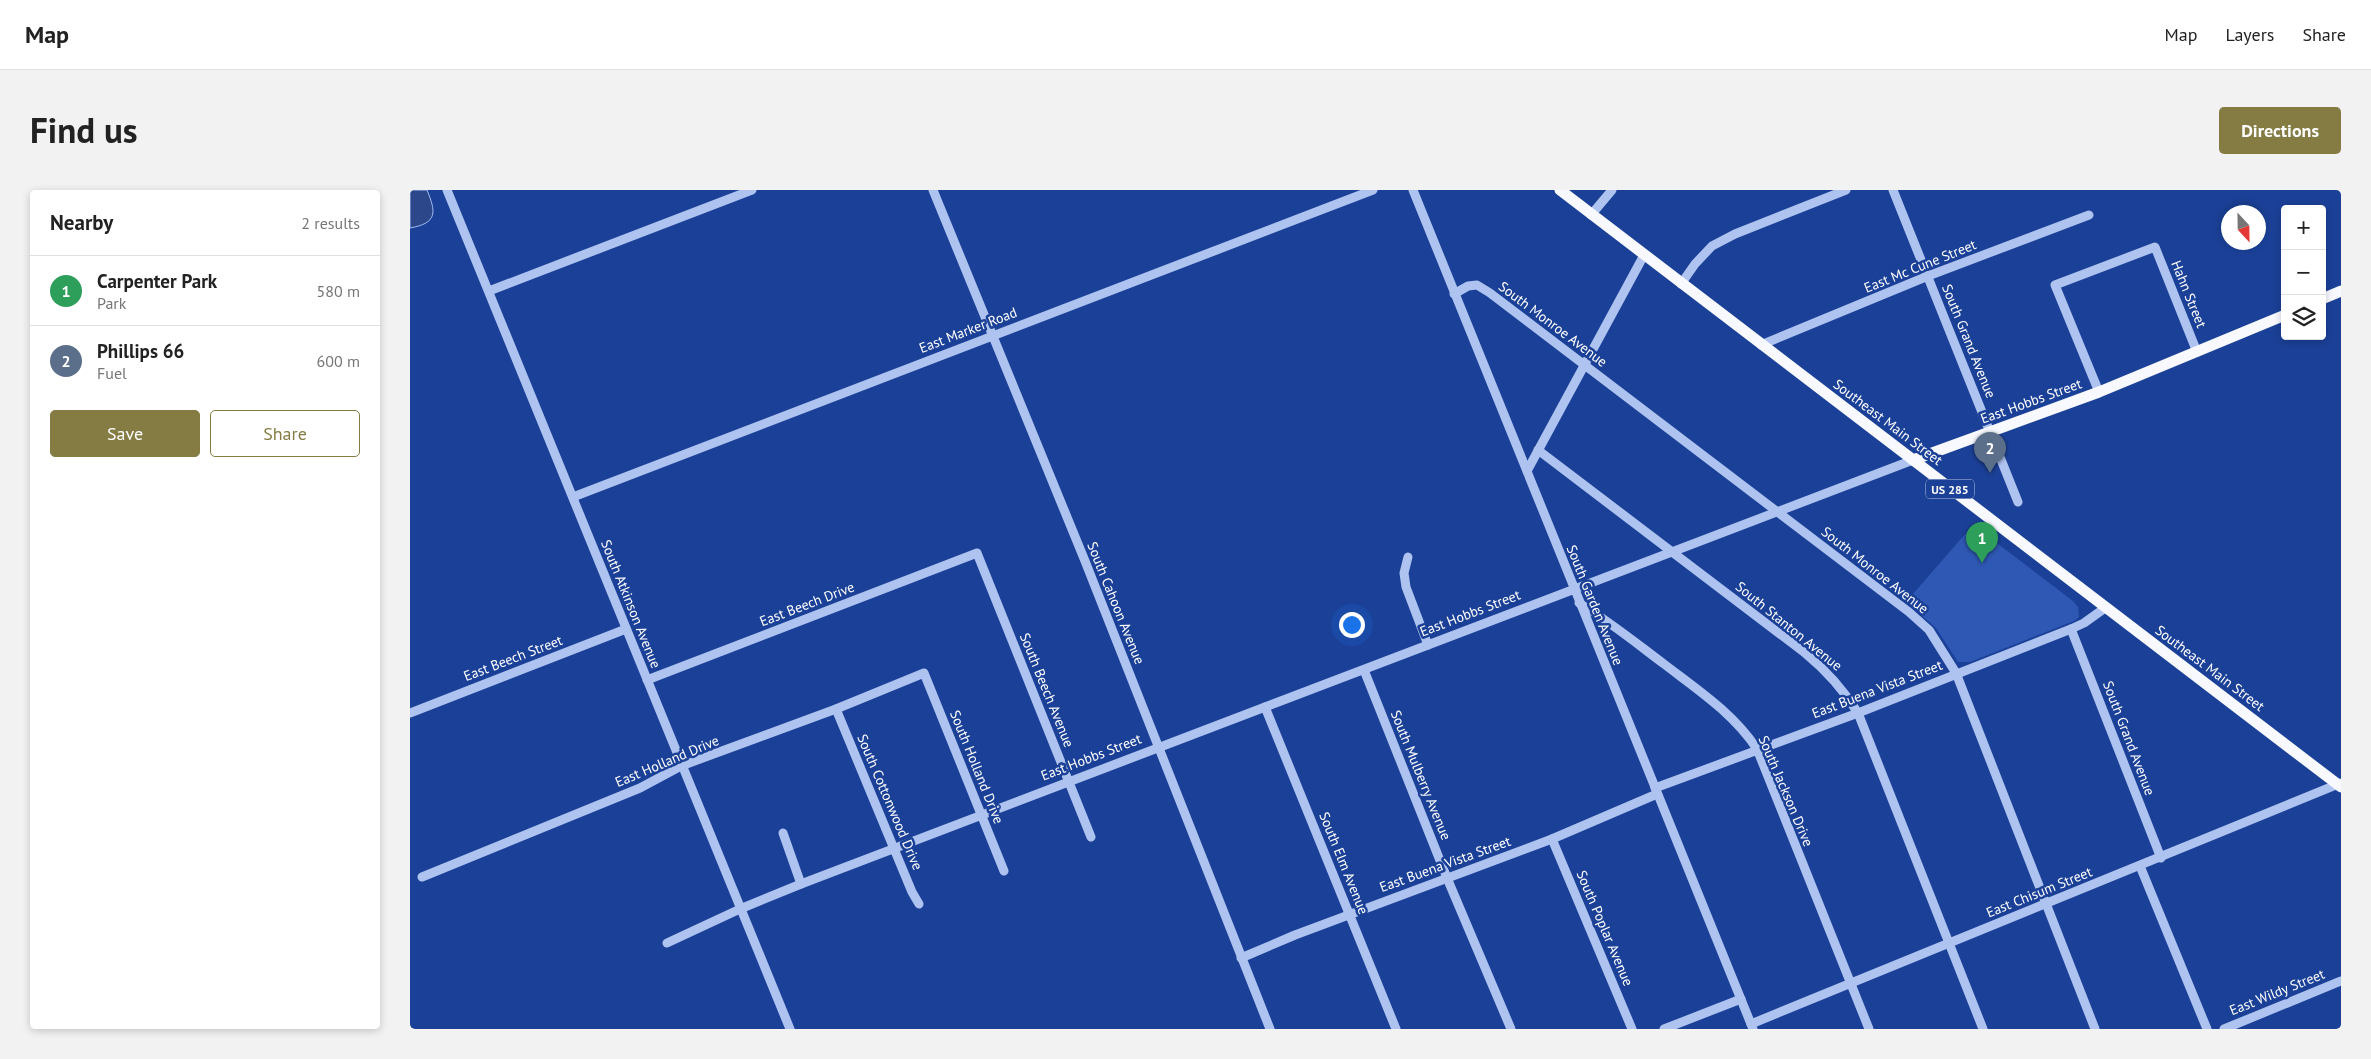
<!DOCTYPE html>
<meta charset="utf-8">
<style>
:root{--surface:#fff;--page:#f2f2f2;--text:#222;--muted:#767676;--line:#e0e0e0;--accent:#857c44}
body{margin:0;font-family:"PT Sans",sans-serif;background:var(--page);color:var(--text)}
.controls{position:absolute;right:15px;top:15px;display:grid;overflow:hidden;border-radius:5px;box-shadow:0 2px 8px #0003}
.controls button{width:45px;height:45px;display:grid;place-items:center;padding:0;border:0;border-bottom:1px solid var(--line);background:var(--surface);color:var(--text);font:25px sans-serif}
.compass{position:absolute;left:1811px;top:15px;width:45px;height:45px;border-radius:50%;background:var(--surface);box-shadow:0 2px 8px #0003;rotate:158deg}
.you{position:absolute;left:941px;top:434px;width:18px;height:18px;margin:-12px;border:4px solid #fff;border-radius:50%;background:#1a73e8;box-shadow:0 0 0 8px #1a73e833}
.badge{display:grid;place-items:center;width:32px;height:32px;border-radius:50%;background:var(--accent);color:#fff;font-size:16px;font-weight:700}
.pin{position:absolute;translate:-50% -41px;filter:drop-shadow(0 1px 2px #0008)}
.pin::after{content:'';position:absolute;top:26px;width:18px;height:15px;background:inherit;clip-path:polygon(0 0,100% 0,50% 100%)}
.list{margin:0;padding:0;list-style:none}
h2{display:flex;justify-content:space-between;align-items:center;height:65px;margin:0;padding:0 20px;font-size:21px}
h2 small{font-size:16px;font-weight:400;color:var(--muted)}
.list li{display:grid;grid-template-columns:32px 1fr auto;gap:15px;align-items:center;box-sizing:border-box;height:70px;padding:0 20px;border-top:1px solid var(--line)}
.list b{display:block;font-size:19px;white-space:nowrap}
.list p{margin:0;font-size:16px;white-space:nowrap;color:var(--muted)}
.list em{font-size:16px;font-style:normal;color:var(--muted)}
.actions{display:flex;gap:10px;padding:15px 20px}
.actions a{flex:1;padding:11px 0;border:1px solid var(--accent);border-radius:5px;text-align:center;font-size:18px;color:var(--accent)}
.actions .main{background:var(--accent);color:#fff}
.icon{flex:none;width:28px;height:28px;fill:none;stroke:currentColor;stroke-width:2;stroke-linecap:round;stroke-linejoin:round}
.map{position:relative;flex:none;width:1931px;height:839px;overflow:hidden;border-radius:5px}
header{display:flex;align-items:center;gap:30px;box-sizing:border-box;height:70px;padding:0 25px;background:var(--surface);border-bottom:1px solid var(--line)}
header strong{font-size:24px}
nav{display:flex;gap:28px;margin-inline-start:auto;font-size:18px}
.intro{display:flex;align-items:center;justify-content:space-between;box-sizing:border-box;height:120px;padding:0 30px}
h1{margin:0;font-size:35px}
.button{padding:12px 22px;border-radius:5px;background:var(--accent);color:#fff;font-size:18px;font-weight:700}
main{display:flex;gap:30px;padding:0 30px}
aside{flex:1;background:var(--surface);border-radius:5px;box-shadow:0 2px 8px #0003}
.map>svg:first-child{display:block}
.green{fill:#2e58b4}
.water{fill:#2d488a;stroke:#a1bcf2}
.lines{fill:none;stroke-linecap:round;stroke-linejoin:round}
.minor{stroke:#aec3f0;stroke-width:9}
.major{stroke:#f7f9ff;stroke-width:11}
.labels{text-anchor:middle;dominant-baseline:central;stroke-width:5;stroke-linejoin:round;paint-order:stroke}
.shield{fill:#1b4097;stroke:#bbc6e0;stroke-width:1}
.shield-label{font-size:12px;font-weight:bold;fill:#fff}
.street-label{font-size:14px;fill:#fff;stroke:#1b4097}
</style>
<header>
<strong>Map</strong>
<nav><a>Map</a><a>Layers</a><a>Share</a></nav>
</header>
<div class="intro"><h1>Find us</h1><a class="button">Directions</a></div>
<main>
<aside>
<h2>Nearby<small>2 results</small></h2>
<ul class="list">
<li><span class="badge" style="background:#2e9e5b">1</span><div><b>Carpenter Park</b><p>Park</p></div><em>580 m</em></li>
<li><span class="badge" style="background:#5c6f8a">2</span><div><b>Phillips 66</b><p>Fuel</p></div><em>600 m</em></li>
</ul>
<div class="actions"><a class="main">Save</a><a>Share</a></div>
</aside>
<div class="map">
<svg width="1931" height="839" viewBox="0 0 1931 839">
<rect width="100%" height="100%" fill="#1b4097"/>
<!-- green -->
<path class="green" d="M1563 335 1663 411 1668 417 1669 427 1664 431 1560 472H1548L1526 438 1496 412Z"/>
<!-- water -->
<path class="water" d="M0 0H17C26 22 28 33 0 38Z"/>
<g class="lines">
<!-- minor -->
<g class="minor">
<path d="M37 0 380 839"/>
<path d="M523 0 675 371 860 839"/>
<path d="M1003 0 1343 839"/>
<path d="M1483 0 1608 312"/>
<path d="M1181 25 1202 0"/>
<path d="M1271 94 1285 74 1302 56 1325 44 1436 0"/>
<path d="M79 101 342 0"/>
<path d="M1044 104 1058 96 1067 95 1080 103 1499 422 1519 440 1546 483 1685 839"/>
<path d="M1351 155 1518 86 1679 25"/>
<path d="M1689 202 1645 95 1745 57 1787 162"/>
<path d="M1128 260 1395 463C1417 481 1433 499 1448 523L1573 839"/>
<path d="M1117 281 1234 65"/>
<path d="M163 307 963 0"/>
<path d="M998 367 994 383 996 397 1018 455"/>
<path d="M1169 413C1199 431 1226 453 1254 474 1288 500 1323 523 1347 559L1459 839"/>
<path d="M1661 439 1751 668"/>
<path d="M954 480 1037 688 1101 839"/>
<path d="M237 490 567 363 681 647"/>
<path d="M855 517 986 839"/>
<path d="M426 519 502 702 509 714"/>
<path d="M0 523 216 439"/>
<path d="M1245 598 1448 523 1661 439 1674 433 1695 418"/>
<path d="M373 643 391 694"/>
<path d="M1142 649 1222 839"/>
<path d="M1730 676 1797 839"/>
<path d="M12 687 230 598 271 576 426 519 514 483 594 681"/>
<path d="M257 753 330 719 391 694 1503 270"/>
<path d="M831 768 885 745 1142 649 1247 604"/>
<path d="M1341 834 1931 593"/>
<path d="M1254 839 1331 809"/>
<path d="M1814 839 1931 791"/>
</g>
<!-- major -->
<g class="major">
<path d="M1150 0 1931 597"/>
<path d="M1912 109 1931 101"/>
<path d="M1503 270 1689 202 1875 125"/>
</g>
</g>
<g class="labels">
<!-- shield labels -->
<rect class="shield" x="1516" y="289.5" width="48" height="19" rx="4"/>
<g class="shield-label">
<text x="1540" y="299">US 285</text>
</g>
<!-- street labels -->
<g class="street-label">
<text transform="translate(1510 76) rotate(-22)">East Mc Cune Street</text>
<text transform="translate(1779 104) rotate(68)">Hahn Street</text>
<text transform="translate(1143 134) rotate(37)">South Monroe Avenue</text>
<text transform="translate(558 140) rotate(-21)">East Marker Road</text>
<text transform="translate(1559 151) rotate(68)">South Grand Avenue</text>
<text transform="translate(1621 211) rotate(-20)">East Hobbs Street</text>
<text transform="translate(1478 232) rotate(37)">Southeast Main Street</text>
<text transform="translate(1465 380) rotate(38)">South Monroe Avenue</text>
<text transform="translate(706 413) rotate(68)">South Cahoon Avenue</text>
<text transform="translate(221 414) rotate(68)">South Atkinson Avenue</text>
<text transform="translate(397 414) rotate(-21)">East Beech Drive</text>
<text transform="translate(1185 415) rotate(68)">South Garden Avenue</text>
<text transform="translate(1060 423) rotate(-21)">East Hobbs Street</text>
<text transform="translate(1379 436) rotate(39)">South Stanton Avenue</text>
<text transform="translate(103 468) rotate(-21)">East Beech Street</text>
<text transform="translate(1800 478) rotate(37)">Southeast Main Street</text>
<text transform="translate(1467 499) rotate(-21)">East Buena Vista Street</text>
<text transform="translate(637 500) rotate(68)">South Beech Avenue</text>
<text transform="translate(1719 548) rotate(69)">South Grand Avenue</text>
<text transform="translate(681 567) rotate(-21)">East Hobbs Street</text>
<text transform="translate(257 571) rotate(-23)">East Holland Drive</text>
<text transform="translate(567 577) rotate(68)">South Holland Drive</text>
<text transform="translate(1011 585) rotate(68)">South Mulberry Avenue</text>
<text transform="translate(1376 601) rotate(67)">South Jackson Drive</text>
<text transform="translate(480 612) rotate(67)">South Cottonwood Drive</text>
<text transform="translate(934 673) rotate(68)">South Elm Avenue</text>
<text transform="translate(1035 674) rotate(-20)">East Buena Vista Street</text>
<text transform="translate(1629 702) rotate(-22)">East Chisum Street</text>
<text transform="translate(1195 738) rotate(67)">South Poplar Avenue</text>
<text transform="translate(1867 802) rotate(-22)">East Wildy Street</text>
</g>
</g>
</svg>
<div class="controls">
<button>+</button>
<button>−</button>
<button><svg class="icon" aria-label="layers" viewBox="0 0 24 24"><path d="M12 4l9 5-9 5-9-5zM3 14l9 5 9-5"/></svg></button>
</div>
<svg class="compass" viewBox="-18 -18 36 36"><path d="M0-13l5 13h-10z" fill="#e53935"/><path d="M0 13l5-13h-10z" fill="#767676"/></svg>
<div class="you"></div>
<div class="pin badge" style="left:1572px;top:373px;background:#2e9e5b">1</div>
<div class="pin badge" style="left:1580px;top:283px;background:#5c6f8a">2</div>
</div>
</main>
